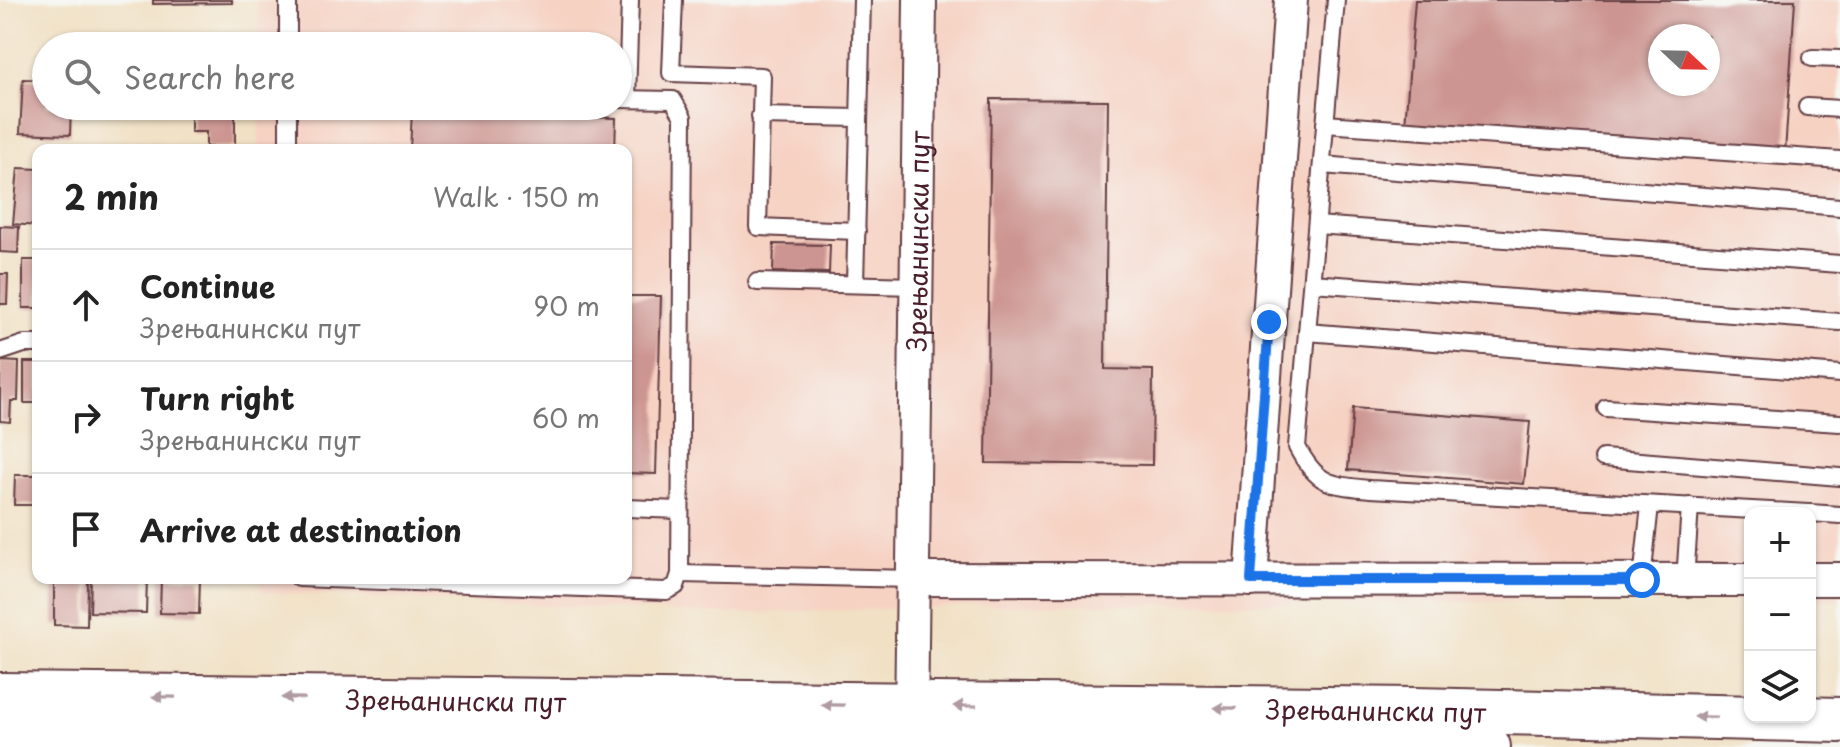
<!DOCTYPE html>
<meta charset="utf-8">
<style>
:root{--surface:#fff;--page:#f6f6f6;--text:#222;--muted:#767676;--line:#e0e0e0}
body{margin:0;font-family:"Playpen Sans",sans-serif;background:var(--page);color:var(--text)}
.controls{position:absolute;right:24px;bottom:24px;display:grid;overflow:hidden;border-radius:16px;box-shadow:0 2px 6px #0004}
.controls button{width:72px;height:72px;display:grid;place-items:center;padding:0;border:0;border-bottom:2px solid var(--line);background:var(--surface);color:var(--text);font:40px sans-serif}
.compass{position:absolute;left:1648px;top:24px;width:72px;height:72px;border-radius:50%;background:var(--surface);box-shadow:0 2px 6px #0004;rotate:112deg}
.stop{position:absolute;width:24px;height:24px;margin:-18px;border:6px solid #1a73e8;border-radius:50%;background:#fff}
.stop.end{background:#1a73e8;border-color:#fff;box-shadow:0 2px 8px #0008}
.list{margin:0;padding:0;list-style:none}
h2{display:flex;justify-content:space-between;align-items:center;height:104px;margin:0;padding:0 32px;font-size:34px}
h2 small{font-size:26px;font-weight:400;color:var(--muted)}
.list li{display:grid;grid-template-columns:52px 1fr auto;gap:24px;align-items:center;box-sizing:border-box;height:112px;padding:0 32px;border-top:2px solid var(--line)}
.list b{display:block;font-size:30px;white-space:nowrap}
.list p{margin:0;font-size:26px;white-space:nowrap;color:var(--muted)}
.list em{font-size:26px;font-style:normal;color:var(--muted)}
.icon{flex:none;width:44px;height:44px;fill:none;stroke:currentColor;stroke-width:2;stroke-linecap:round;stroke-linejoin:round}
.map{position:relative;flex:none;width:1840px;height:747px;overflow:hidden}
.search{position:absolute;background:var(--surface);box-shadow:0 2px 6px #0004;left:32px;top:32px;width:600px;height:88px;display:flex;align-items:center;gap:20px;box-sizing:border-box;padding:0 28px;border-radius:44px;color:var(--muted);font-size:30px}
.panel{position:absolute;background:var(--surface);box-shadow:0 2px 6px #0004;left:32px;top:144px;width:600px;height:440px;border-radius:16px}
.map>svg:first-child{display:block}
.built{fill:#f6d2c3;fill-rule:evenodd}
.building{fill:#cd9591;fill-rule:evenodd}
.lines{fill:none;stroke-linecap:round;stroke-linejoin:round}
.lane-casing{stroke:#633c42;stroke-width:20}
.street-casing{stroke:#633c42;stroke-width:36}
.secondary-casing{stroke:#633c42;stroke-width:48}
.lane{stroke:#fff;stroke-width:16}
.street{stroke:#fff;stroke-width:32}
.secondary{stroke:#fff;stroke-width:44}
.oneway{fill:#ae9aa0}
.route{stroke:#1a73e8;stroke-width:10}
.labels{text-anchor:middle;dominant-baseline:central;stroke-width:6;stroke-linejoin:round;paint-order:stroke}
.street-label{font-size:26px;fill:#4a1f2b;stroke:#f6f6f2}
</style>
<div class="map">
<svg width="1840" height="747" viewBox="0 0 1840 747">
<rect width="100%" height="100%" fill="#f6f6f2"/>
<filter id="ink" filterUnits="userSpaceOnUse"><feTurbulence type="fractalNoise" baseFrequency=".0125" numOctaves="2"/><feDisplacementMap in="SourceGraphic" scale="16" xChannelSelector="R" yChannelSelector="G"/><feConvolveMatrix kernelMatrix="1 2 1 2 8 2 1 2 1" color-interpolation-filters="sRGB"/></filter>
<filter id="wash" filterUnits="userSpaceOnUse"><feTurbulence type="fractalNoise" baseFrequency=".006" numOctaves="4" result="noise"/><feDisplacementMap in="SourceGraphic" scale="32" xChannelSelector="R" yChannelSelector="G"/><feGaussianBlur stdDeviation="1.8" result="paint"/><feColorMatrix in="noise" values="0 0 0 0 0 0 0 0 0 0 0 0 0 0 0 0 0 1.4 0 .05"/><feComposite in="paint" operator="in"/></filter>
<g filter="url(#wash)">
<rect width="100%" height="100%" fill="#f1e0c3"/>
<!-- built -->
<path class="built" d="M258 0H1840V599H1810V513H1750V600L992 605 724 614 261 592V578H626V150H259V106H618V46H258ZM1660 36H1708V84H1660Z"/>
<g id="blocks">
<!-- building -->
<g class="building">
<path d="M153 0H232V3L153 4Z"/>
<path d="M1415 0H1795L1785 153 1405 126ZM1660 36H1708V84H1660Z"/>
<path d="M23 79 46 80V106H71L70 135 20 133Z"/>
<path d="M991 99 1108 100 1105 369 1153 370 1152 465 986 463Z"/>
<path d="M204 106H235V147H206V132H191V111H204Z"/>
<path d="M412 112 616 118 615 150H410Z"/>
<path d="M18 168 38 169V226L13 224Z"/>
<path d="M0 226 19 227 18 253 0 252Z"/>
<path d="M774 244 830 245 829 273 773 272Z"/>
<rect x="23" y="260" width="15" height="48"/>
<path d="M0 274H8L7 304H0Z"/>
<path d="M626 296H661L656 474 626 473Z"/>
<path d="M0 361 19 362 18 401H11L10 422 0 421Z"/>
<rect x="24" y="362" width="14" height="41"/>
<path d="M1353 408 1530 422 1524 484 1348 470Z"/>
<path d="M15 475H38V505H14Z"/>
<path d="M91 578H147L146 613 90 612Z"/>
<path d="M161 578H200L199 614 160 613Z"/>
<path d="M54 579H88L87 626 54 625Z"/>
</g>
</g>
</g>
<g filter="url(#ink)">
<use href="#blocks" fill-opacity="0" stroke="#633c42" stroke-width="2"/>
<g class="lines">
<defs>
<g id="lane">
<path d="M288 0V46"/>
<path d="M674 0 671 73 762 76 758 227 857 231"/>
<path d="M1336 0 1297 447C1317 485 1330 485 1370 489L1808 513"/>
<path d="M1812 58 1840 59"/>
<path d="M627 99 630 0"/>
<path d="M1807 107 1840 109"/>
<path d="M760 116 859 118"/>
<path d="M1325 124 1840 160"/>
<path d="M288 150V106"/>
<path d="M1322 165 1840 207"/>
<path d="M1317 225 1840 264"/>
<path d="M757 282 916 286"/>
<path d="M1312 283 1840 322"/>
<path d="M855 284 862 0"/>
<path d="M1307 332 1840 374"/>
<path d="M0 352 24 344H38"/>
<path d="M1606 408 1840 423"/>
<path d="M1603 458 1840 477"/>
<path d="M626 508 680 510"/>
<path d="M1810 513 1840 515"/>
<path d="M680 574 914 579"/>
<path d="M299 578 666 591 676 586 680 574 683 117 673 100 618 99"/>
<path d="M1642 580 1650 505"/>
<path d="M1685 581 1690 506"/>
</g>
<g id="street">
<path d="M914 579 1750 580"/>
<path d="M1810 579H1840"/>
<path d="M1251 580 1291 0"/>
<path id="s1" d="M911 725 920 0"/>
</g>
<g id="secondary">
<path id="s2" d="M0 695 1415 710 1840 720"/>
<path d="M0 731 1488 747"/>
</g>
</defs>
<!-- lane casing -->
<use href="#lane" class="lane-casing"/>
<!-- street casing -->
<use href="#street" class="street-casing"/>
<!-- secondary casing -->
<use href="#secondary" class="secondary-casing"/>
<!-- lane -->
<use href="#lane" class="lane"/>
<!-- street -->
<use href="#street" class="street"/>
<!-- secondary -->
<use href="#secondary" class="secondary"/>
</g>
<!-- one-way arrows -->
<defs><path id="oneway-solid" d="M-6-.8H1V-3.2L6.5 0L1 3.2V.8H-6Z" transform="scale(2)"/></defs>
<g class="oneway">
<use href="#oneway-solid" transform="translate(164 697) rotate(-179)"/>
<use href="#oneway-solid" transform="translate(293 698) rotate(-179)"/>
<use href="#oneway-solid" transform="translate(833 705) rotate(-179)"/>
<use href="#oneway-solid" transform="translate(965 706) rotate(-180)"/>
<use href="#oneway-solid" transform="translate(1225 708) rotate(-179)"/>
<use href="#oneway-solid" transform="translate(1706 717) rotate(-179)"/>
</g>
</g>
<g class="lines" filter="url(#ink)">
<!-- route -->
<path class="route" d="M1269 322 1251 580H1642"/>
</g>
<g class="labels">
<!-- street labels -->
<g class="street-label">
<text stroke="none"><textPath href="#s1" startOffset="484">Зрењанински пут</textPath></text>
<text stroke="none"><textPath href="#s2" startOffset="456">Зрењанински пут</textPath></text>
<text stroke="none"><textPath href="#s2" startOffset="1376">Зрењанински пут</textPath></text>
</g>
</g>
</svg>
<div class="controls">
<button>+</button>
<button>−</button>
<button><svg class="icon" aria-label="layers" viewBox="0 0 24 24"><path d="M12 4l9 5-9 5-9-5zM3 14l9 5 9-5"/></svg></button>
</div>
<svg class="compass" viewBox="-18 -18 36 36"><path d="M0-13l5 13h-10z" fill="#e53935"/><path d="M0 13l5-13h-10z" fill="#767676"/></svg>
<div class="stop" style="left:1642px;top:580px"></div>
<div class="stop end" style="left:1269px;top:322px"></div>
<div class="search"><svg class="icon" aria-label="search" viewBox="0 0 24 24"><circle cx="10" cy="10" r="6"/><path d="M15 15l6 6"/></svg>Search here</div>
<section class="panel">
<h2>2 min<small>Walk · 150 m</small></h2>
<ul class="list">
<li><svg class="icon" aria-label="ahead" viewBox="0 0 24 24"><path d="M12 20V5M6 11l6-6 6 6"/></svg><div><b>Continue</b><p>Зрењанински пут</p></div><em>90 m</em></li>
<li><svg class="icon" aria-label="right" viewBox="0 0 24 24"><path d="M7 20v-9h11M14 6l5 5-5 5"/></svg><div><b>Turn right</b><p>Зрењанински пут</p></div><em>60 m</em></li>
<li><svg class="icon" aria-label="arrive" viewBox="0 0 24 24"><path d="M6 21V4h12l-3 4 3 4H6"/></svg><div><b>Arrive at destination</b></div></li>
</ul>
</section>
</div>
